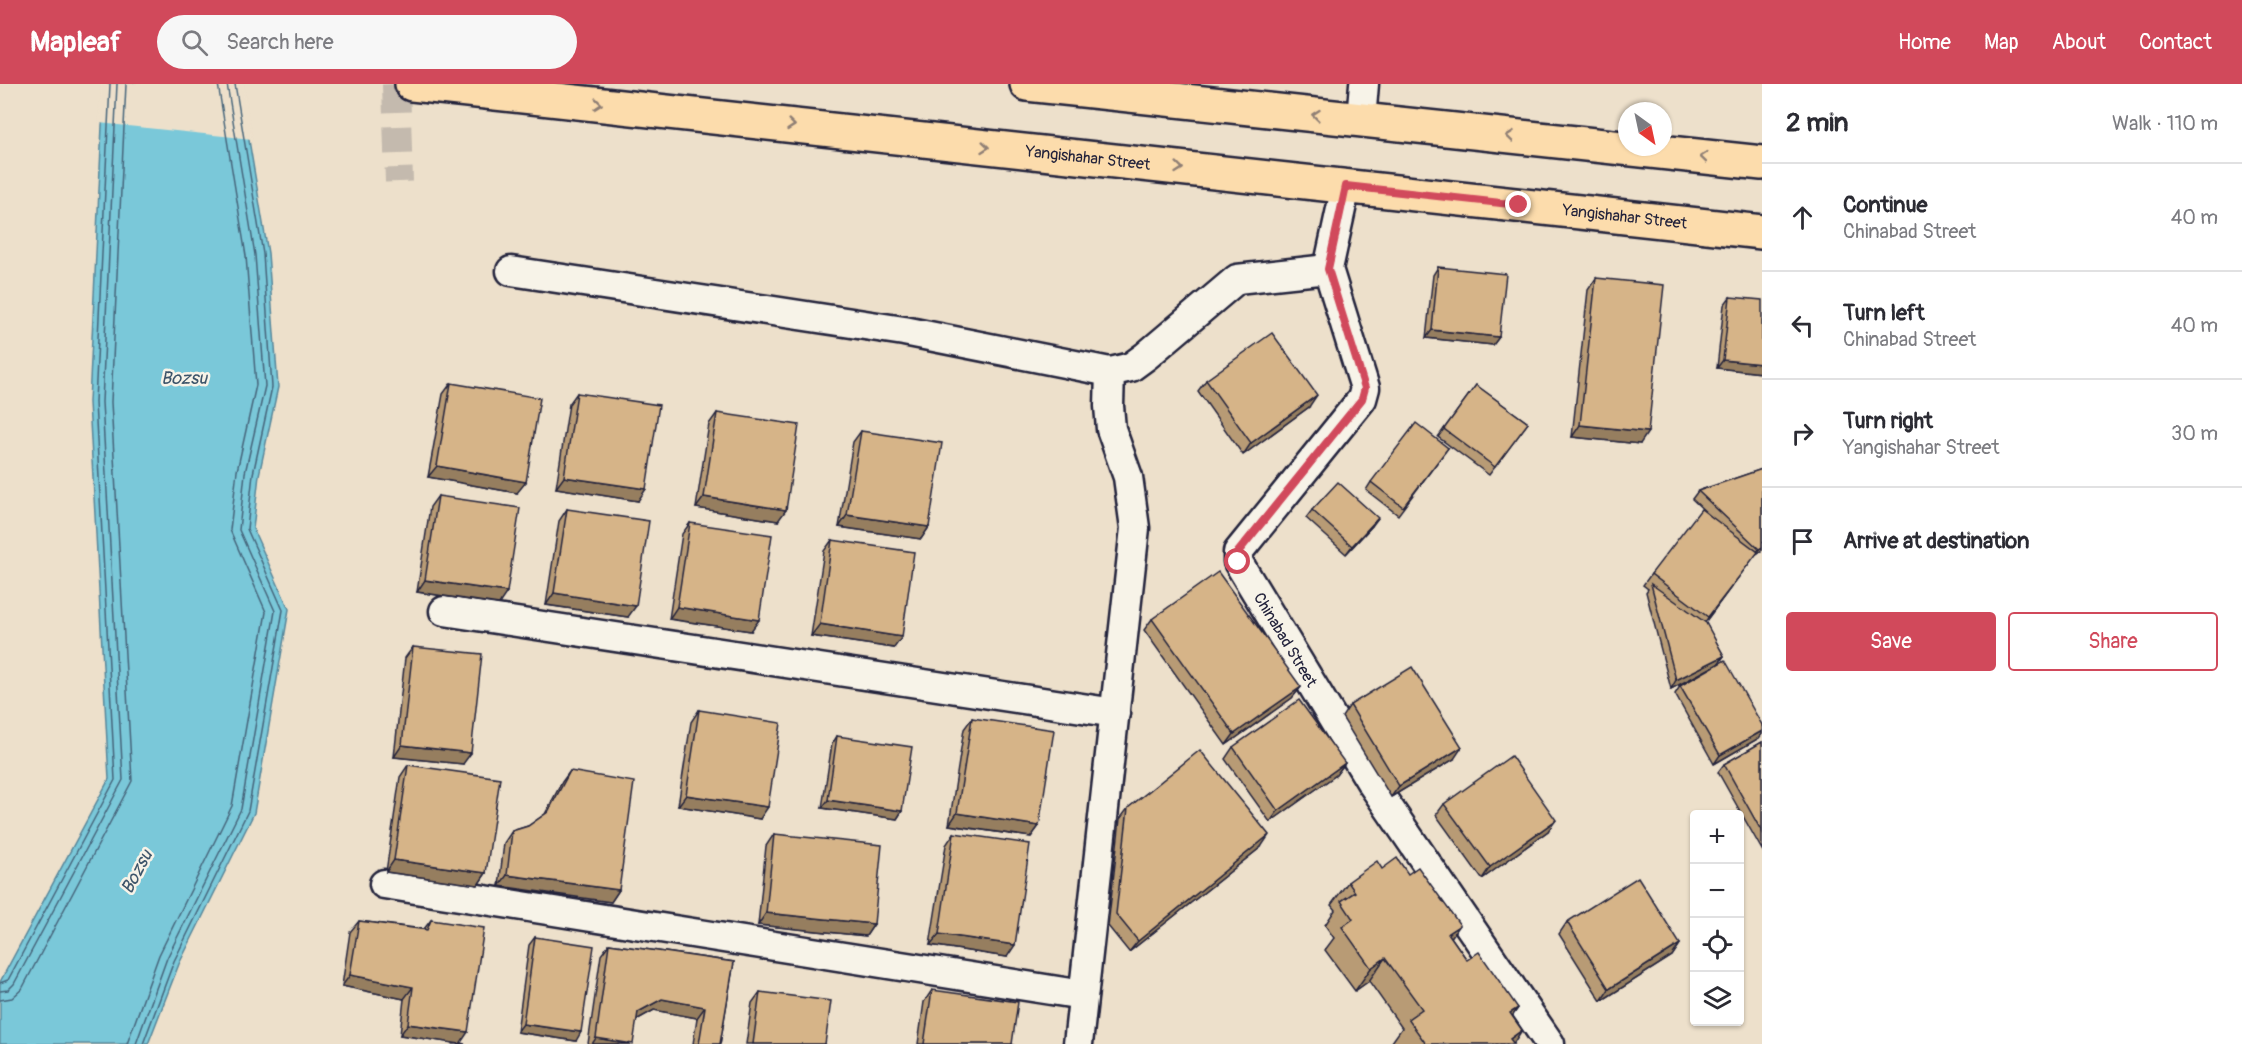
<!DOCTYPE html>
<meta charset="utf-8">
<style>
:root{--surface:#fff;--page:#f7f7f7;--text:#2b2b33;--muted:#7c7c81;--line:#e1e1e2;--accent:#d1495b}
body{margin:0;font-family:Pangolin,sans-serif;background:var(--page);color:var(--text)}
.controls{position:absolute;right:18px;bottom:18px;display:grid;overflow:hidden;border-radius:6px;box-shadow:0 2px 4px #0004}
.controls button{width:54px;height:54px;display:grid;place-items:center;padding:0;border:0;border-bottom:2px solid var(--line);background:var(--surface);color:var(--text);font:30px sans-serif}
.compass{position:absolute;left:1618px;top:18px;width:54px;height:54px;border-radius:50%;background:var(--surface);box-shadow:0 2px 4px #0004;rotate:147deg}
.stop{position:absolute;width:18px;height:18px;margin:-14px;border:4px solid #d1495b;border-radius:50%;background:#fff}
.stop.end{background:#d1495b;border-color:#fff;box-shadow:0 2px 6px #0008}
.list{margin:0;padding:0;list-style:none}
h2{display:flex;justify-content:space-between;align-items:center;height:78px;margin:0;padding:0 24px;font-size:26px}
h2 small{font-size:20px;font-weight:400;color:var(--muted)}
.list li{display:grid;grid-template-columns:39px 1fr auto;gap:18px;align-items:center;box-sizing:border-box;height:108px;padding:0 24px;border-top:2px solid var(--line)}
.list b{display:block;font-size:22px;white-space:nowrap}
.list p{margin:0;font-size:20px;white-space:nowrap;color:var(--muted)}
.list em{font-size:20px;font-style:normal;color:var(--muted)}
.actions{display:flex;gap:12px;padding:18px 24px}
.actions a{flex:1;padding:14px 0;border:2px solid var(--accent);border-radius:6px;text-align:center;font-size:21px;color:var(--accent)}
.actions .main{background:var(--accent);color:#fff}
.icon{flex:none;width:33px;height:33px;fill:none;stroke:currentColor;stroke-width:2;stroke-linecap:round;stroke-linejoin:round}
.map{position:relative;flex:none;width:1762px;height:960px;overflow:hidden}
header{display:flex;align-items:center;gap:36px;box-sizing:border-box;height:84px;padding:0 30px;background:var(--accent);color:#fff}
header strong{font-size:28px}
nav{display:flex;gap:33px;margin-inline-start:auto;font-size:21px}
.search{width:420px;height:54px;background:var(--page);display:flex;align-items:center;gap:15px;box-sizing:border-box;padding:0 21px;border-radius:33px;color:var(--muted);font-size:22px}
main{display:flex}
aside{flex:1;background:var(--surface)}
.map>svg:first-child{display:block}
.water{fill:#7ac8d9;stroke:#57869a;stroke-width:1.5}
.pier{fill:#ede0cb}
.lines{fill:none;stroke-linecap:round;stroke-linejoin:round}
.shore{stroke:#45647a;stroke-width:1.5}
.minor-tunnel{stroke:#c4baae;stroke-width:28;stroke-dasharray:28 14;stroke-linecap:butt}
.minor-casing{stroke:#22223b;stroke-width:33}
.primary-casing{stroke:#22223b;stroke-width:38}
.minor{stroke:#f7f3e8;stroke-width:28}
.primary{stroke:#fcdcac;stroke-width:33}
.wall{fill:#b89b75;stroke:#22223b;stroke-width:1.5}
.shaded-wall{fill:#967e5f;stroke:#22223b;stroke-width:1.5}
.building{fill:#d6b488;stroke:#22223b;stroke-width:1.5}
.oneway{stroke:#8f7f74}
.route{stroke:#d1495b;stroke-width:8}
.labels{text-anchor:middle;dominant-baseline:central;stroke-width:5;stroke-linejoin:round;paint-order:stroke}
.street-label{font-size:16px;fill:#22223b;stroke:#f7f3e8}
.water-label{font-size:18px;font-style:italic;fill:#3c546a;stroke:#f7f3e8}
</style>
<header>
<strong>Mapleaf</strong>
<div class="search"><svg class="icon" aria-label="search" viewBox="0 0 24 24"><circle cx="10" cy="10" r="6"/><path d="M15 15l6 6"/></svg>Search here</div>
<nav><a>Home</a><a>Map</a><a>About</a><a>Contact</a></nav>
</header>
<main>
<div class="map">
<svg width="1762" height="960" viewBox="0 0 1762 960">
<rect width="100%" height="100%" fill="#ede0cb"/>
<filter id="ink" filterUnits="userSpaceOnUse"><feTurbulence type="fractalNoise" baseFrequency=".0167" numOctaves="2"/><feDisplacementMap in="SourceGraphic" scale="12" xChannelSelector="R" yChannelSelector="G"/><feConvolveMatrix kernelMatrix="1 2 1 2 8 2 1 2 1" color-interpolation-filters="sRGB"/></filter>
<g filter="url(#ink)">
<!-- water -->
<path class="water" d="M104 0 240 3 268 169 278 303 259 391 253 445 289 525 254 729 179 880 148 960H0V898L109 695 89 318Z"/>
<!-- pier -->
<path class="pier" d="M101 0H243L252 55 99 39Z"/>
<g class="lines">
<!-- shore -->
<g class="shore">
<path d="M0 899 8 896 115 696 95 318 110 0"/>
<path d="M0 907 8 906 14 900 123 696 102 318 117 0"/>
<path d="M0 916 12 914 22 905 132 697 111 318 126 0"/>
<path d="M127 960 159 871 232 722 266 528 230 446 237 387 256 301 246 172 218 0"/>
<path d="M136 960 167 874 241 725 275 527 239 446 245 389 265 302 255 171 227 0"/>
<path d="M143 960 174 877 248 727 283 526 247 445 253 390 272 303 263 170 235 0"/>
</g>
<!-- minor-tunnel -->
<path class="minor-tunnel" d="M396 0 399 98"/>
<defs>
<g id="minor">
<path d="M1361 36 1364 0"/>
<path id="s1" d="M1346 102 1328 185 1365 304 1362 315 1238 468V478L1371 698 1550 960"/>
<path d="M511 187 904 247 1110 288"/>
<path d="M444 527 1115 629"/>
<path d="M384 800 1083 911"/>
<path d="M1078 960 1135 444 1128 393 1111 345 1109 322 1110 288 1131 283 1146 272 1237 195 1328 185"/>
</g>
<g id="primary">
<path id="s2" d="M412 0 1762 148"/>
<path d="M1027 0 1762 79"/>
</g>
</defs>
<!-- minor casing -->
<use href="#minor" class="minor-casing"/>
<!-- primary casing -->
<use href="#primary" class="primary-casing"/>
<!-- minor -->
<use href="#minor" class="minor"/>
<!-- primary -->
<use href="#primary" class="primary"/>
</g>
<!-- wall -->
<g class="wall">
<path d="M1438 183 1499 253 1493 261 1426 254 1433 191Z"/>
<path d="M1596 194 1640 360 1572 353 1588 206Z"/>
<path d="M1730 213 1762 289 1717 284 1724 221Z"/>
<path d="M1206 296 1309 323 1243 371 1198 307Z"/>
<path d="M451 299 517 409 428 393 443 310Z"/>
<path d="M1476 301 1528 339 1489 391 1438 353Z"/>
<path d="M577 309 638 417 556 404 569 320Z"/>
<path d="M717 329 778 437 696 424 709 340Z"/>
<path d="M861 347 929 443 921 455 839 443 853 358Z"/>
<path d="M1448 364 1398 431 1366 406 1371 398Z"/>
<path d="M1762 385V466L1755 471 1705 538 1724 572 1718 580 1762 641V650L1759 654 1714 680 1675 610 1680 602 1717 581 1671 605 1646 508 1648 505 1643 501 1651 490 1712 434 1692 415 1698 407Z"/>
<path d="M438 412 499 520 417 508 430 423Z"/>
<path d="M567 425 628 533 546 521 559 437Z"/>
<path d="M1312 426 1372 442 1346 470 1306 434Z"/>
<path d="M690 439 751 547 669 535 682 450Z"/>
<path d="M832 456 894 564 811 552 824 467Z"/>
<path d="M1152 535 1301 603 1292 614 1226 661 1144 546Z"/>
<path d="M413 563 463 680 394 673 405 574Z"/>
<path d="M1350 621 1454 675 1391 713 1342 633Z"/>
<path d="M699 626 760 735 678 722 691 638Z"/>
<path d="M972 634 1039 742 1031 753 949 741 964 645Z"/>
<path d="M837 652 902 727 897 735 822 724 832 660Z"/>
<path d="M1762 658V766L1718 688 1724 680Z"/>
<path d="M1233 663 1345 679 1336 691 1270 738 1225 675Z"/>
<path d="M408 681 486 789 478 801 386 788 400 693Z"/>
<path d="M570 687 619 806 611 818 499 802 504 759 512 747 528 742 545 730 562 698Z"/>
<path d="M1444 720 1548 747 1482 795 1436 731Z"/>
<path d="M1128 724 1261 763 1129 868 1108 842 1120 735Z"/>
<path d="M954 749 1007 873 930 861 946 761Z"/>
<path d="M774 750 874 840 866 852 758 841 766 762Z"/>
<path d="M1382 785 1451 853 1467 876 1518 924 1512 932 1514 960H1394L1392 958 1402 944 1369 897 1355 907 1325 866 1334 854 1325 841 1335 826 1331 821 1348 798Z"/>
<path d="M431 836 460 959 465 960H453L454 959 400 951 404 915 342 902 350 848 359 837 424 845Z"/>
<path d="M1567 838 1680 860 1672 872 1601 917 1559 850Z"/>
<path d="M535 853 576 957 517 948 529 861Z"/>
<path d="M609 860 734 878 720 960H693L697 934 654 926 636 936 630 960H588L601 871Z"/>
<path d="M932 906 1012 960H918L924 918Z"/>
<path d="M760 908 825 960H746L752 919Z"/>
</g>
<!-- shaded-wall -->
<g class="shaded-wall">
<path d="M1432 246 1499 253 1493 261 1426 254Z"/>
<path d="M1723 276 1762 280V289L1717 284Z"/>
<path d="M1317 311 1309 323 1243 371 1251 359Z"/>
<path d="M1580 341 1648 348 1640 360 1572 353Z"/>
<path d="M437 382 526 398 517 409 428 393Z"/>
<path d="M564 393 646 405 638 417 556 404Z"/>
<path d="M704 413 786 426 778 437 696 424Z"/>
<path d="M847 431 929 443 921 455 839 443Z"/>
<path d="M1378 434 1372 442 1346 470 1352 462Z"/>
<path d="M1762 463V466L1755 471 1700 545 1759 465Z"/>
<path d="M425 496 507 508 499 520 417 508Z"/>
<path d="M554 509 636 522 628 533 546 521Z"/>
<path d="M677 523 759 536 751 547 669 535Z"/>
<path d="M820 540 902 553 894 564 811 552Z"/>
<path d="M1724 572 1718 580 1671 605 1676 596Z"/>
<path d="M1301 603 1292 614 1226 661 1234 650Z"/>
<path d="M1762 647V650L1759 654 1714 680 1720 671Z"/>
<path d="M402 661 471 669 463 680 394 673Z"/>
<path d="M1462 663 1454 675 1391 713 1399 702Z"/>
<path d="M1345 679 1336 691 1270 738 1278 727Z"/>
<path d="M686 711 768 723 760 735 678 722Z"/>
<path d="M828 716 902 727 897 735 822 724Z"/>
<path d="M957 729 1039 742 1031 753 949 741Z"/>
<path d="M1556 736 1548 747 1482 795 1490 783Z"/>
<path d="M1269 751 1261 763 1129 868 1138 857Z"/>
<path d="M394 776 486 789 478 801 386 788Z"/>
<path d="M507 791 619 806 611 818 499 802Z"/>
<path d="M766 829 874 840 866 852 758 841Z"/>
<path d="M1460 841 1443 865 1448 849Z"/>
<path d="M939 850 1015 861 1007 873 930 861Z"/>
<path d="M1680 860 1672 872 1601 917 1609 905Z"/>
<path d="M1385 874 1369 897 1355 907 1371 884Z"/>
<path d="M350 891 413 903 404 915 342 902Z"/>
<path d="M662 915 705 923 697 934 654 926 629 940 638 928Z"/>
<path d="M1518 924 1502 947 1510 929Z"/>
<path d="M408 940 468 948 460 960 400 951Z"/>
<path d="M523 940 581 948 576 957 517 948Z"/>
<path d="M1522 946 1513 960 1510 955Z"/>
<path d="M596 954 630 960H592Z"/>
</g>
<!-- building -->
<g class="building">
<path d="M1438 183 1506 190 1499 253 1432 246Z"/>
<path d="M1596 194 1664 201 1648 348 1580 341Z"/>
<path d="M1730 213 1762 216V280L1723 276Z"/>
<path d="M1272 249 1317 311 1251 359 1206 296Z"/>
<path d="M451 299 540 314 526 398 437 382Z"/>
<path d="M1476 301 1528 339 1495 383 1444 345Z"/>
<path d="M577 309 659 321 646 405 564 393Z"/>
<path d="M717 329 799 341 786 426 704 413Z"/>
<path d="M1416 339 1448 364 1403 423 1371 398Z"/>
<path d="M861 347 942 359 929 443 847 431Z"/>
<path d="M1762 385V463L1759 465 1698 407Z"/>
<path d="M1338 398 1378 434 1352 462 1312 426Z"/>
<path d="M438 412 520 424 507 508 425 496Z"/>
<path d="M567 425 649 437 636 522 554 509Z"/>
<path d="M1701 425 1758 468 1708 533 1651 490Z"/>
<path d="M690 439 772 451 759 536 677 523Z"/>
<path d="M832 456 914 468 902 553 820 540Z"/>
<path d="M1218 488 1301 603 1234 650 1152 535Z"/>
<path d="M1651 500 1706 539 1724 572 1676 596Z"/>
<path d="M413 563 482 570 471 669 402 661Z"/>
<path d="M1725 576 1762 641V647L1720 671 1680 602Z"/>
<path d="M1412 583 1462 663 1399 702 1350 621Z"/>
<path d="M1299 616 1345 679 1278 727 1233 663Z"/>
<path d="M699 626 781 639 768 723 686 711Z"/>
<path d="M972 634 1054 646 1039 742 957 729Z"/>
<path d="M837 652 912 663 902 727 828 716Z"/>
<path d="M1762 658V748L1724 680Z"/>
<path d="M1200 666 1269 751 1138 857 1116 830 1128 724Z"/>
<path d="M1511 672 1556 736 1490 783 1444 720Z"/>
<path d="M408 681 500 694 486 789 394 776Z"/>
<path d="M570 687 634 698 619 806 507 791 512 747 528 742 548 728Z"/>
<path d="M954 749 1030 760 1015 861 939 850Z"/>
<path d="M774 750 882 761 874 840 766 829Z"/>
<path d="M1397 774 1408 790 1418 783 1460 841 1448 849 1467 876 1479 868 1518 924 1510 929 1522 946 1510 955 1514 960H1426L1408 935 1422 925 1385 874 1371 884 1342 843 1353 835 1341 817 1355 808 1348 798 1377 777 1382 785Z"/>
<path d="M1638 793 1680 860 1609 905 1567 838Z"/>
<path d="M431 836 484 844 468 948 408 940 413 903 350 891 359 837 427 846Z"/>
<path d="M535 853 594 862 581 948 523 940Z"/>
<path d="M609 860 734 878 720 960H699L705 923 662 915 638 928 633 960 596 954Z"/>
<path d="M932 906 1018 918 1012 960H924Z"/>
<path d="M760 908 831 917 825 960H753Z"/>
</g>
<!-- one-way arrows -->
<defs><path id="oneway-chevron" d="M-2-3.5L2.5 0L-2 3.5" fill="none" stroke-width="1.6" stroke-linecap="round" stroke-linejoin="round" transform="scale(1.5)"/></defs>
<g class="oneway">
<use href="#oneway-chevron" transform="translate(598 20) rotate(6)"/>
<use href="#oneway-chevron" transform="translate(1316 31) rotate(-174)"/>
<use href="#oneway-chevron" transform="translate(791 41) rotate(6)"/>
<use href="#oneway-chevron" transform="translate(1510 52) rotate(-174)"/>
<use href="#oneway-chevron" transform="translate(985 63) rotate(6)"/>
<use href="#oneway-chevron" transform="translate(1704 73) rotate(-174)"/>
<use href="#oneway-chevron" transform="translate(1179 84) rotate(6)"/>
</g>
</g>
<g class="lines" filter="url(#ink)">
<!-- route -->
<path class="route" d="M1238 478V468L1362 315 1365 304 1328 185 1346 102 1519 121"/>
</g>
<g class="labels">
<!-- street labels -->
<g class="street-label">
<text stroke="none"><textPath href="#s2" startOffset="680">Yangishahar Street</textPath></text>
<text stroke="none"><textPath href="#s2" startOffset="1220">Yangishahar Street</textPath></text>
<text stroke="none"><textPath href="#s1" startOffset="519">Chinabad Street</textPath></text>
</g>
<!-- water labels -->
<g class="water-label">
<text x="184" y="294">Bozsu</text>
<text transform="translate(137 788) rotate(-62)">Bozsu</text>
</g>
</g>
</svg>
<div class="controls">
<button>+</button>
<button>−</button>
<button><svg class="icon" aria-label="locate" viewBox="0 0 24 24"><circle cx="12" cy="12" r="6"/><path d="M12 2v4M12 18v4M2 12h4M18 12h4"/></svg></button>
<button><svg class="icon" aria-label="layers" viewBox="0 0 24 24"><path d="M12 4l9 5-9 5-9-5zM3 14l9 5 9-5"/></svg></button>
</div>
<svg class="compass" viewBox="-18 -18 36 36"><path d="M0-13l5 13h-10z" fill="#e53935"/><path d="M0 13l5-13h-10z" fill="#7c7c81"/></svg>
<div class="stop" style="left:1238px;top:478px"></div>
<div class="stop end" style="left:1519px;top:121px"></div>
</div>
<aside>
<h2>2 min<small>Walk · 110 m</small></h2>
<ul class="list">
<li><svg class="icon" aria-label="ahead" viewBox="0 0 24 24"><path d="M12 20V5M6 11l6-6 6 6"/></svg><div><b>Continue</b><p>Chinabad Street</p></div><em>40 m</em></li>
<li><svg class="icon" aria-label="left" viewBox="0 0 24 24"><path d="M17 20v-9H6M10 6l-5 5 5 5"/></svg><div><b>Turn left</b><p>Chinabad Street</p></div><em>40 m</em></li>
<li><svg class="icon" aria-label="right" viewBox="0 0 24 24"><path d="M7 20v-9h11M14 6l5 5-5 5"/></svg><div><b>Turn right</b><p>Yangishahar Street</p></div><em>30 m</em></li>
<li><svg class="icon" aria-label="arrive" viewBox="0 0 24 24"><path d="M6 21V4h12l-3 4 3 4H6"/></svg><div><b>Arrive at destination</b></div></li>
</ul>
<div class="actions"><a class="main">Save</a><a>Share</a></div>
</aside>
</main>
